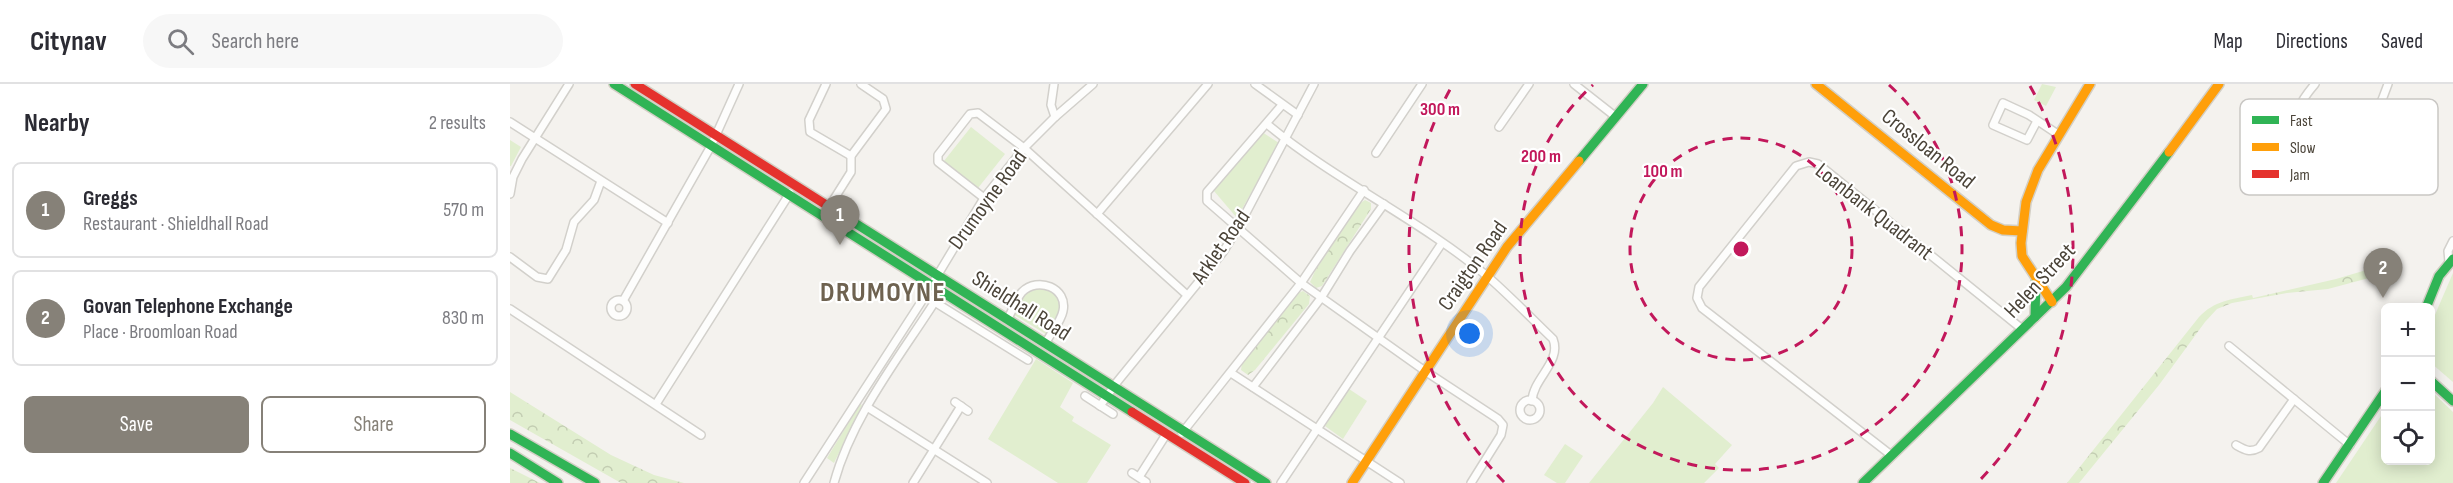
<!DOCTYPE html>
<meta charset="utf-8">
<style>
:root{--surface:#fff;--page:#f7f7f7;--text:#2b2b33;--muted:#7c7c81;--line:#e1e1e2;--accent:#868178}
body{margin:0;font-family:"Sofia Sans Condensed",sans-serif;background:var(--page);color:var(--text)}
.controls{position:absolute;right:18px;bottom:18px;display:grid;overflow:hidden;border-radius:9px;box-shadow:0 3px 15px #0003}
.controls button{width:54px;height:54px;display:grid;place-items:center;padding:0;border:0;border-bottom:2px solid var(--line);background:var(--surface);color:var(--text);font:30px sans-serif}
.you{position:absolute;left:960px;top:250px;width:21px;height:21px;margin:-15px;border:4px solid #fff;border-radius:50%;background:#1a73e8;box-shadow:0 0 0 9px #1a73e833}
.badge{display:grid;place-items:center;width:39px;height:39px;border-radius:50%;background:var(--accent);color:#fff;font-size:20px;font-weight:700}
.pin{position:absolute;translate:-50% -50px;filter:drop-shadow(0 2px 3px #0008)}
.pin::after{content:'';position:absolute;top:32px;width:21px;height:18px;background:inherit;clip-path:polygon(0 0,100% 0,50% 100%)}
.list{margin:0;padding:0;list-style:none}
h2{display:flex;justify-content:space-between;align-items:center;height:78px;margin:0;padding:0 24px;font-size:26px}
h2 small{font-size:20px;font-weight:400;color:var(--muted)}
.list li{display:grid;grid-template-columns:39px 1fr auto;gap:18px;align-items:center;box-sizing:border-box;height:96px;margin:0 12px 12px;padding:0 12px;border:2px solid var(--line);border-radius:9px}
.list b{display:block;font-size:22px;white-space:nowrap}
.list p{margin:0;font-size:20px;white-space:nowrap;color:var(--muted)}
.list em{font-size:20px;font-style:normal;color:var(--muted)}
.actions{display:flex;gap:12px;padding:18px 24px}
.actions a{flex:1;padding:14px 0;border:2px solid var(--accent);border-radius:9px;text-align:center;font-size:21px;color:var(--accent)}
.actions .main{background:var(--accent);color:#fff}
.icon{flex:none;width:33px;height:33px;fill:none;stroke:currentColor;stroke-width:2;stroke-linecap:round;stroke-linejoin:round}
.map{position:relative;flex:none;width:1943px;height:399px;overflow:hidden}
header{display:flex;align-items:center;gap:36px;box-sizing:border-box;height:84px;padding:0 30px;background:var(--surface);border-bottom:2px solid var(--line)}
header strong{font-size:28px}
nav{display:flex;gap:33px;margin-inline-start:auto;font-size:21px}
.search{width:420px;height:54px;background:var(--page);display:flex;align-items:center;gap:15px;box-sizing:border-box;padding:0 21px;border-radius:33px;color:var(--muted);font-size:22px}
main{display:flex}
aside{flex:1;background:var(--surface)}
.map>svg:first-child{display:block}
.green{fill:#e1eecf}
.forest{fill:url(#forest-crowns)}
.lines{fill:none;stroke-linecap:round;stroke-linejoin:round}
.street-casing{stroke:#d2d0cb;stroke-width:10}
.fast-casing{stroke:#d3cfc5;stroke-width:12}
.slow-casing{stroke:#d3cfc5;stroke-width:12}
.jam-casing{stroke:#d3cfc5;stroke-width:12}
.street{stroke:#fdfdfc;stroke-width:7}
.fast{stroke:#30b455;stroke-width:9}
.slow{stroke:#ff9f0a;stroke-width:9}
.jam{stroke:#e5322d;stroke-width:9}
.ring{fill:none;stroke:#c2185b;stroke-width:3;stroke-dasharray:10 8}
.labels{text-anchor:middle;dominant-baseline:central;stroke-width:4.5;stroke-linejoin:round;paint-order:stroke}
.street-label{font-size:22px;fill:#4b4439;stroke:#fff}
.district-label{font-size:28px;font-weight:bold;letter-spacing:1.5px;fill:#6e6250;stroke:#fff}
.key{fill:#fff;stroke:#c9c7c4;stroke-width:1.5}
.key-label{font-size:16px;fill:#4b4439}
.centre{fill:#c2185b;stroke:#fff;stroke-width:3}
.ring-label{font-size:18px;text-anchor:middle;font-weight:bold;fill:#c2185b;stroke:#fff;stroke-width:4.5;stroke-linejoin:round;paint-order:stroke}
</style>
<header>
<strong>Citynav</strong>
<div class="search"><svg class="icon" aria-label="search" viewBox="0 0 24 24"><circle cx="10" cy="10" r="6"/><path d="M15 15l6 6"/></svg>Search here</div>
<nav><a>Map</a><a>Directions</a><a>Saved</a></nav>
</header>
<main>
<aside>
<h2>Nearby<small>2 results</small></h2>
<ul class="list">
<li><span class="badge">1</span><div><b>Greggs</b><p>Restaurant · Shieldhall Road</p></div><em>570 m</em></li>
<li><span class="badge">2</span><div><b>Govan Telephone Exchange</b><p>Place · Broomloan Road</p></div><em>830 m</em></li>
</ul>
<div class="actions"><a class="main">Save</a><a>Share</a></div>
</aside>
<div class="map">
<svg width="1943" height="399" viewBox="0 0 1943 399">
<defs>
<pattern id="forest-crowns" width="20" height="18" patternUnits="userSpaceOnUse" patternTransform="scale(1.5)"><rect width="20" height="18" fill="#e1eecf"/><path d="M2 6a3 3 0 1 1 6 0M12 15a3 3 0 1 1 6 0" fill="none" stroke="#c3cdb2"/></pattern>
</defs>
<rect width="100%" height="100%" fill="#f4f2ee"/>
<!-- green -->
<g class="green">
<path d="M1532 0 1546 3 1536 22 1524 16Z"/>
<path d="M461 43 495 70 468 104 434 77Z"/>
<path d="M752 48 769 59 727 134 704 107Z"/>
<path d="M0 56 11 63 1 82H0Z"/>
<path d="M1943 189V298L1921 279V240Z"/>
<path d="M523 200 546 205 553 228 539 252 501 229 512 208Z"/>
<path d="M526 275 563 299 550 323 564 333 562 337 601 361 577 399H548L478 355Z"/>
<path d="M1153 303 1222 361 1205 380 1209 384 1194 399H1079L1143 319Z"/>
<path d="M839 305 857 317 833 355 815 342Z"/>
<path d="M1921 307 1943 328V399H1826L1875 326 1876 376H1920Z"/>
<path d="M350 320 352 321 324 379 317 374Z"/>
<path d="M1055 360 1073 372 1055 399H1047L1034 391Z"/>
</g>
<!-- forest -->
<g class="forest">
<path d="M855 116 861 119V125L812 202 806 204 800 198 805 187 849 120Z"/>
<path d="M1863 184 1859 194 1818 205 1777 209 1722 219 1707 225 1695 238 1649 301 1569 399H1557L1689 233C1704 217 1722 215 1742 211L1743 214 1826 195Z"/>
<path d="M793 207 800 212 799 220 745 286 738 291 731 286 732 279 786 210Z"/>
<path d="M0 308 101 371 144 391 174 399H111L0 336Z"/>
<path d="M0 384 30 399H0Z"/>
</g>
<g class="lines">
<defs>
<g id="street">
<path d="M316 0 299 36 300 48 341 72"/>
<path d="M544 0 541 21 545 33"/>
<path d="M745 0 788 31"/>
<path d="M1064 0 1106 33"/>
<path d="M1805 0C1799 7 1792 16 1789 24 1783 44 1808 74 1821 86"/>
<path d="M772 21 697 108V117L791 199 915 287 988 335 993 341 991 351 961 399"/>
<path d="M1527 37 1517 56 1483 41 1493 19 1519 31 1549 51"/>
<path d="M0 38 158 139"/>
<path d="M757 40C824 96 909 135 977 192 1000 212 1021 234 1043 255 1052 278 1023 294 1022 317"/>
<path d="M989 43 1019 0"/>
<path d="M866 69 912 0"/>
<path d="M1811 100 1872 16 1878 0"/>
<path d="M0 110 3 93 12 75 59 0"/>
<path d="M474 114 428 78V71L460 30 468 29 514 64 677 211"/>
<path d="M319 123 341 88V72L376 25 373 15 351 0"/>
<path d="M587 130 698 0"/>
<path d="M0 173 27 193 38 195 56 166 64 138 84 116 91 97"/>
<path d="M1939 178 1938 167 1943 157"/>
<path d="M415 212 518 276"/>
<circle cx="109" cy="224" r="8"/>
<path d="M113 217 201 62 229 0"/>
<path d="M0 225 191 351"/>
<path d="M497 236C502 228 506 215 512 208 528 192 558 204 553 227 551 238 540 250 535 260"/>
<path d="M1719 262 1840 361"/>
<path d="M721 289 890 399"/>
<path d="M743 303 811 214 840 167 874 120"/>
<path d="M575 312 603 330"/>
<circle cx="1020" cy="326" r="10"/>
<path d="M445 318 458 327"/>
<path d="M146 320 280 109"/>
<path d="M590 322 607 298 713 168 728 144 804 0"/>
<path d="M357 323 477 399"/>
<path d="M672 349 791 199 854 106"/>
<path d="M1726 361C1735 366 1740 369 1749 364L1784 315"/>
<path d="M1381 371 1192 224 1187 214 1189 203 1286 82 1299 78 1308 80 1512 245"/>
<path d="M622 389 636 398"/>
<path d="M629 393 657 349"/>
<path d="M294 399 415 212 474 114 514 64 545 33 583 0"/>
<path d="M324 399C342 333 388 275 424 219"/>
<path d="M403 399 451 322"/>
<path d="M771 399 932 159"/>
</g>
<g id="fast">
<path d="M104 0 622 328"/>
<path d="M1069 77 1133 0"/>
<path d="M329 129 756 399"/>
<path d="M1916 224 1929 192 1943 175"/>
<path d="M1525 233 1526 197"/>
<path d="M1920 296 1943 317"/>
<path d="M0 350 85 399"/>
<path d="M0 369 48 399"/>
<path d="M1353 399 1556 203 1659 68"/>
<path d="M1813 399 1876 306"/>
</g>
<g id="slow">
<path d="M1306 0 1481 141 1493 146 1512 147"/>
<path d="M1659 68 1709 0"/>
<path d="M1542 218 1512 172 1511 159 1516 118 1528 86 1580 0"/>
<path d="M842 399 997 163 1069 77"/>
</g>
<g id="jam">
<path d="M125 0 329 129"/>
<path d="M622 328 735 399"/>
</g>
</defs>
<!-- street casing -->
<use href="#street" class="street-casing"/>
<!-- fast casing -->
<use href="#fast" class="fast-casing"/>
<!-- slow casing -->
<use href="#slow" class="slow-casing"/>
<!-- jam casing -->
<use href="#jam" class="jam-casing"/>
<!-- street -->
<use href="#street" class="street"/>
<!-- fast -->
<use href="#fast" class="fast"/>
<!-- slow -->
<use href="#slow" class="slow"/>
<!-- jam -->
<use href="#jam" class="jam"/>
</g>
<!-- distance rings -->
<g class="ring">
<circle cx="1231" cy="165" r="111"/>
<path d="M1379 1A221 221 0 1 1 1083 1"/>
<path d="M994 398A332 332 0 0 1 942 2M1520 2A332 332 0 0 1 1468 398"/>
</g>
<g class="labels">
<!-- street labels -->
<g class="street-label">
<text transform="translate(1418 65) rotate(39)">Crossloan Road</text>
<text transform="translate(478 116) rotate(-54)">Drumoyne Road</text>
<text transform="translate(1364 128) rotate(38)">Loanbank Quadrant</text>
<text transform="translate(711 163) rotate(-55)">Arklet Road</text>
<text transform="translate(963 182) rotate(-55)">Craigton Road</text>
<text transform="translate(1530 197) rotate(-47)">Helen Street</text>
<text transform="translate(511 222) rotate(32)">Shieldhall Road</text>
</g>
<!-- district labels -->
<g class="district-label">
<text x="373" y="208">DRUMOYNE</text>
</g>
</g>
<!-- legend -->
<rect x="1730" y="15" width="198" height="96" rx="9" class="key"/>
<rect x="1742" y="32" width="27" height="8" fill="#30b455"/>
<rect x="1742" y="59" width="27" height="8" fill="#ff9f0a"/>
<rect x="1742" y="86" width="27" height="8" fill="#e5322d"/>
<g class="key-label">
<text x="1780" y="42">Fast</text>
<text x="1780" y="69">Slow</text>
<text x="1780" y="96">Jam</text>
</g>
<circle cx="1231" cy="165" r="9" class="centre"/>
<g class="ring-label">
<text x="930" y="31">300 m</text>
<text x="1031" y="78">200 m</text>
<text x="1153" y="93">100 m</text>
</g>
</svg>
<div class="controls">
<button>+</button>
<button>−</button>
<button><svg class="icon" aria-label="locate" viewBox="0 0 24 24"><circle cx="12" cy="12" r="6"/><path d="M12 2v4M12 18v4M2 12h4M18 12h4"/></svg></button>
</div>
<div class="you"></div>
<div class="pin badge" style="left:330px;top:161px">1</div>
<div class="pin badge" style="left:1873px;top:214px">2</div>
</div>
</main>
